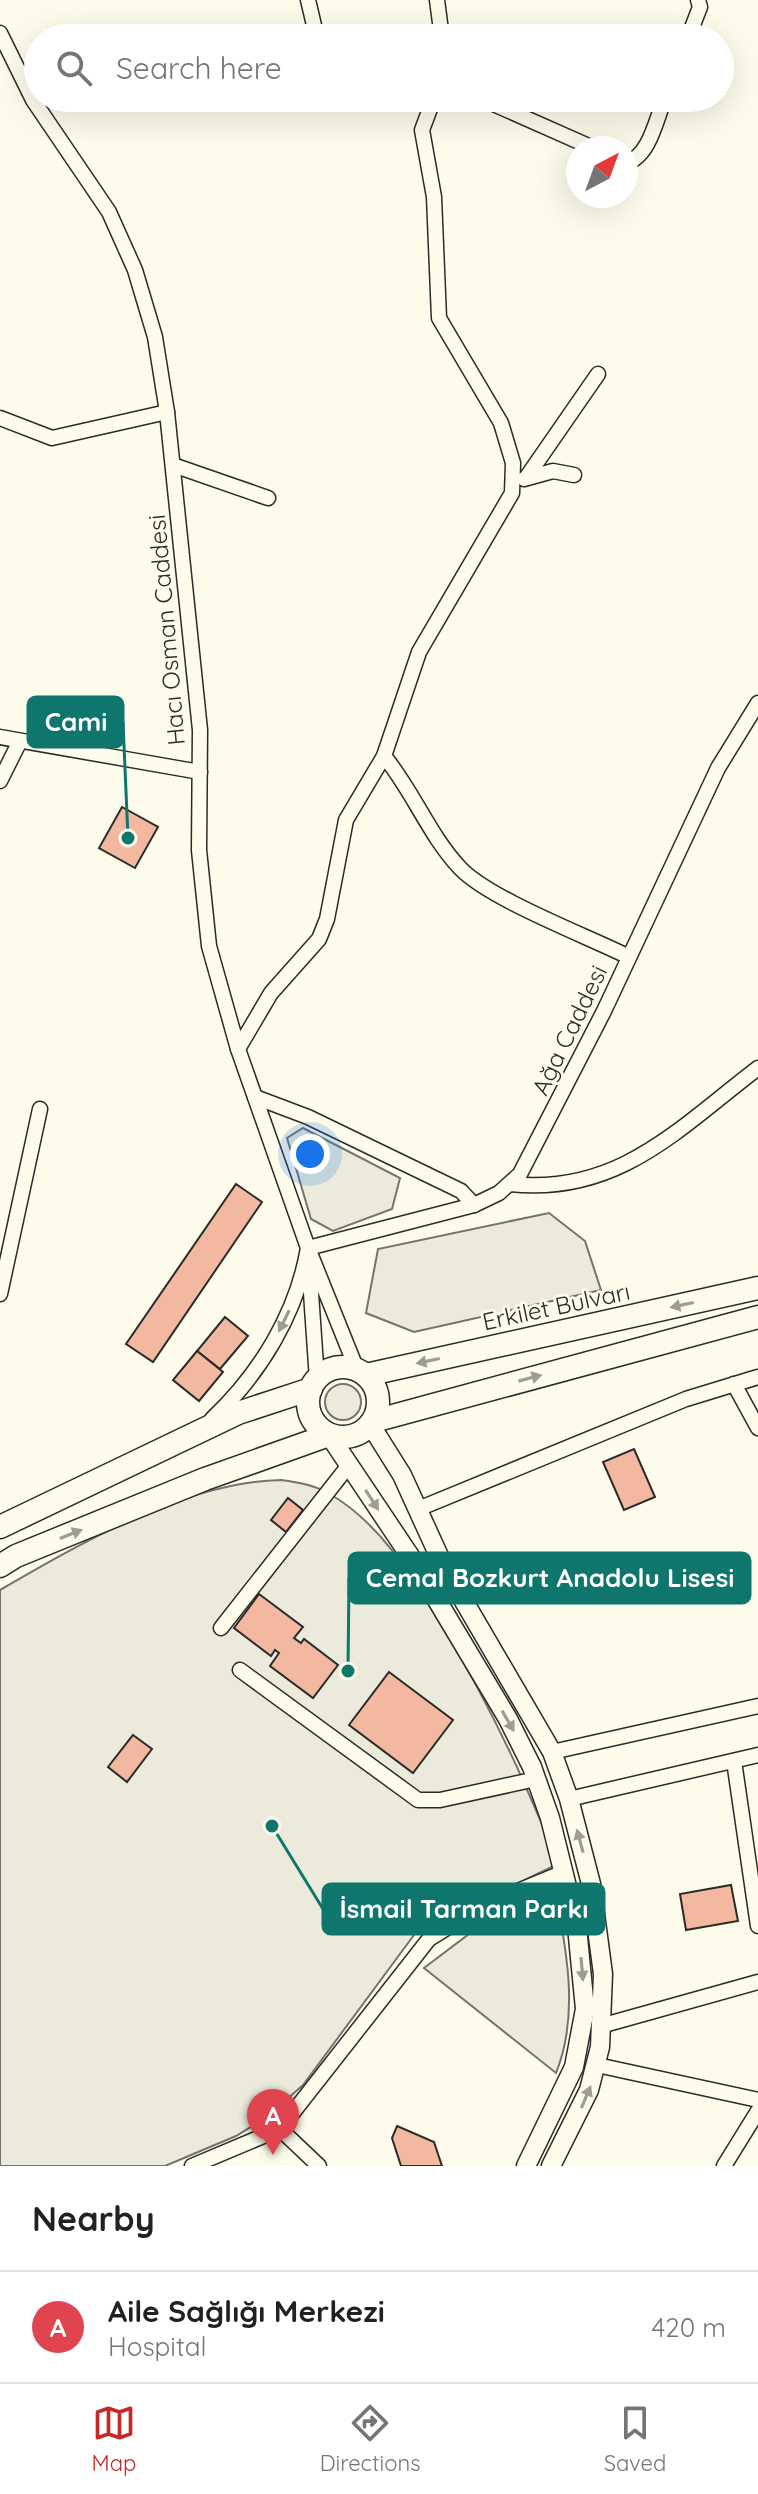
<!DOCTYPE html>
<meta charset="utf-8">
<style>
:root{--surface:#fff;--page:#f2f2f2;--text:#202124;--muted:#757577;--line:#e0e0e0;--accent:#c62828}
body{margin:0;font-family:Quicksand,sans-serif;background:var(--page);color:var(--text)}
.compass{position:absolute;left:566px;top:136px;width:72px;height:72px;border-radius:50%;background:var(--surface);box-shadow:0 8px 32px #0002;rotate:41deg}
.you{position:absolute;left:310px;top:1154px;width:28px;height:28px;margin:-20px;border:6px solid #fff;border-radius:50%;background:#1a73e8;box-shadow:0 0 0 12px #1a73e833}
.badge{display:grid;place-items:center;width:52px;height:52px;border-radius:50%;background:var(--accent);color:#fff;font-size:26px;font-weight:700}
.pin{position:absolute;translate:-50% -66px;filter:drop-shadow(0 2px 4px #0008)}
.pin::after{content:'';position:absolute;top:42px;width:28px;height:24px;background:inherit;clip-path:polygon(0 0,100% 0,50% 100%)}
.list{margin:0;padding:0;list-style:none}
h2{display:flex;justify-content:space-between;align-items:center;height:104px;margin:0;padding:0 32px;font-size:34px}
h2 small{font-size:26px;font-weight:400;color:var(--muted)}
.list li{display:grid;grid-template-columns:52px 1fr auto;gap:24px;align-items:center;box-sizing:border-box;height:112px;padding:0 32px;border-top:2px solid var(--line)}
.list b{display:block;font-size:30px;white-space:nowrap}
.list p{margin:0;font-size:26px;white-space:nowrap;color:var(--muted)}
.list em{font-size:26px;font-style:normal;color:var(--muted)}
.icon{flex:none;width:44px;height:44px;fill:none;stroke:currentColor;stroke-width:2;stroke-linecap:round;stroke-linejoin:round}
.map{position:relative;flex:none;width:758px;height:2166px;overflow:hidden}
.search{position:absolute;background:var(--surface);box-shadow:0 8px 32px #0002;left:24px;right:24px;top:24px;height:88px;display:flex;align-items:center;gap:20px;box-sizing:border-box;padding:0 28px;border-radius:44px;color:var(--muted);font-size:30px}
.sheet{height:216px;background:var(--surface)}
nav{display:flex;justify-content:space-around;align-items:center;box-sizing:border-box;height:112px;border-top:2px solid var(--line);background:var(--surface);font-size:22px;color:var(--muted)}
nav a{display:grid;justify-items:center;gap:4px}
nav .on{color:var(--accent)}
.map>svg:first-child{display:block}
.green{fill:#ecebdb;stroke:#74746e;stroke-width:2}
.building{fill:#f2b8a0;stroke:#2b2b2b;stroke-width:2}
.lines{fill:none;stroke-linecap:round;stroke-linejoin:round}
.minor-casing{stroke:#2b2b2b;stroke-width:17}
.tertiary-casing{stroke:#2b2b2b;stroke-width:21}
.primary-casing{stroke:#2b2b2b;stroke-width:25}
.minor{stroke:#fdfbea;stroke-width:14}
.tertiary{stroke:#fdfbea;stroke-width:18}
.primary{stroke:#fdfbea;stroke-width:22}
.oneway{fill:#9e9d94}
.labels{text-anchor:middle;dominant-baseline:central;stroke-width:6;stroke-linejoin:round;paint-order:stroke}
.street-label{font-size:24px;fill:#2b2b2b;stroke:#fdfbea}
.leader{fill:none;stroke:#0f766e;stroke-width:3}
.callout-dot{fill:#0f766e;stroke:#fdfbea;stroke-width:3}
.callout{fill:#0f766e;stroke:#0f766e;stroke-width:3}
.callout-label{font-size:26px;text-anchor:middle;font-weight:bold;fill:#fff}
</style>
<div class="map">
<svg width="758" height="2166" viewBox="0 0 758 2166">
<rect width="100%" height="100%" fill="#fdfbea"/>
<!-- green -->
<g class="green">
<path d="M303 1128 400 1178 392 1209 333 1231 311 1219 287 1138Z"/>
<path d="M549 1213 585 1241 601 1290 414 1332 366 1313 378 1249Z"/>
<circle cx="343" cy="1402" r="18"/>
<path d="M281 1480C298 1482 314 1485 328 1493 380 1522 413 1578 443 1627 490 1705 525 1779 558 1864L417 1931 303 2085 267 2117 236 2136 165 2166H0V1590C81 1543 186 1482 281 1480Z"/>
<path d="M556 1894C567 1953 579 2016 556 2073L424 1968 481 1925Z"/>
</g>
<!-- building -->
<g class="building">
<path d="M122 807 158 827 135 868 99 848Z"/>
<path d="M236 1184 262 1202 153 1362 126 1344Z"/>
<path d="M225 1317 248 1336 220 1369 197 1351Z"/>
<path d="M197 1351 223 1372 199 1401 173 1380Z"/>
<path d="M634 1449 655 1497 624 1510 603 1462Z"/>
<path d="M288 1498 303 1510 286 1532 271 1520Z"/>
<path d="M259 1594 303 1627 294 1638 301 1643 304 1639 338 1665 313 1698 270 1666 279 1653 275 1650 271 1656 234 1628Z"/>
<path d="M389 1672 453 1720 413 1773 349 1725Z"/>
<path d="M133 1735 152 1749 127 1782 108 1767Z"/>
<path d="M731 1885 738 1921 686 1930 680 1894Z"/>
<path d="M397 2126 434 2142 442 2166H401L392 2138Z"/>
</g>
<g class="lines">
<defs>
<g id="minor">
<path d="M308 0 317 38"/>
<path d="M437 0 442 38"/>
<path d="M0 33 33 100 109 212 135 270 155 337 167 412 200 730 199 850 209 946 238 1049 308 1248 357 1370"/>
<path d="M688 38 700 7 698 0"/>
<path d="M480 98 593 148"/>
<path d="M626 163C650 156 656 119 665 98"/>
<path d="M0 418 52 438 167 412"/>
<path d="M173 465 268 498"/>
<path d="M526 478 598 374"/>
<path d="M524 479 553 471 574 475"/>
<path d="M0 737 200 772"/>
<path d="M384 756C413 791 429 835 460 868 489 899 587 936 629 957"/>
<path d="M0 781 20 741"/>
<path d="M238 1049 271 993 319 939 327 919 346 820 384 756 419 652 512 493 513 463 501 423 439 318 434 197 422 130 434 98"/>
<path d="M255 1097 308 1117 461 1191 474 1205"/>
<path d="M510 1184C618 1196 679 1128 758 1068"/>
<path d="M308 1248 474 1205 499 1193 520 1174 604 1011 718 768 758 703"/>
<path d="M309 1264 317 1380"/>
<path d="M0 1294 40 1109"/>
<path d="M734 1384 758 1428"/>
<path d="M212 1419C260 1374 297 1313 308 1248"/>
<path d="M418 1509 686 1399 758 1377"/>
<path d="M221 1628 349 1465"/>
<path d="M240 1670 418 1800H440L536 1779"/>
<path d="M552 1752 758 1706"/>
<path d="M734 1761 758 1926"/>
<path d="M569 1799 758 1755"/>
<path d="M604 2025 758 1982"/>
<path d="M597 2065 758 2100"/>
<path d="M280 2129 319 2166"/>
<path d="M192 2166 280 2129 429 1939 484 1905 564 1872"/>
<path d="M724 2166 758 2111"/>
</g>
<g id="tertiary">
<path d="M370 1424 402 1475 444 1567 552 1752 569 1799 591 1884 603 1974 600 2047 589 2090 551 2166"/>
<path d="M329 1435 416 1565 508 1719 532 1767 550 1818 577 1927 585 2009 574 2067 526 2166"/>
</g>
<g id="primary">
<circle cx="343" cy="1402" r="35"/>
<path d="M366 1375 758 1288"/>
<path d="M374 1421 758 1317"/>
<path d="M0 1527 238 1413 311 1389"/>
<path d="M0 1566 16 1556 205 1479 329 1435"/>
</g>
</defs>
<!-- minor casing -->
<use href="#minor" class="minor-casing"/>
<!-- tertiary casing -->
<use href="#tertiary" class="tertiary-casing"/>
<!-- primary casing -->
<use href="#primary" class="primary-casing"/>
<!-- minor -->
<use href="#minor" class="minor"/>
<!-- tertiary -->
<use href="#tertiary" class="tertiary"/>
<!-- primary -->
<use href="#primary" class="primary"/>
</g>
<!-- one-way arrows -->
<defs><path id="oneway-solid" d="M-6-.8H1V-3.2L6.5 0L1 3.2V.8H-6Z" transform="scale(2)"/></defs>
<g class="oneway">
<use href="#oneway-solid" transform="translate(682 1305) rotate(168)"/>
<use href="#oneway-solid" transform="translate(284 1321) rotate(116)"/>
<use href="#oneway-solid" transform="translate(428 1361) rotate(168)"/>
<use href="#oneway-solid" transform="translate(530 1378) rotate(-15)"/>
<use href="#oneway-solid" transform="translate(372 1500) rotate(57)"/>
<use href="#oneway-solid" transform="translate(71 1534) rotate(-22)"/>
<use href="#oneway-solid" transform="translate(508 1721) rotate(60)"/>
<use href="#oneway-solid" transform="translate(580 1841) rotate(-105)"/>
<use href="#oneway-solid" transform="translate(582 1969) rotate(85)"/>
<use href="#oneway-solid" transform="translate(586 2097) rotate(-67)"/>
</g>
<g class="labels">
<!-- street labels -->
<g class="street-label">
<text transform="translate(166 630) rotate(-95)">Hacı Osman Caddesi</text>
<text transform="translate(569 1030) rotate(-64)">Ağa Caddesi</text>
<text transform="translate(556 1306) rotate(-12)">Erkilet Bulvarı</text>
</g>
</g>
<!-- callouts -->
<path class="leader" d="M128 838L123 722M348 1671L349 1578M272 1826L323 1909"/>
<g class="callout-dot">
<circle cx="128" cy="838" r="8"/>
<circle cx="348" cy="1671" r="8"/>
<circle cx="272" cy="1826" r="8"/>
</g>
<g class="callout">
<rect x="28" y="697" width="95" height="50" rx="8"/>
<rect x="349" y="1553" width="401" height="50" rx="8"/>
<rect x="323" y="1884" width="281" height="50" rx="8"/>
</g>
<g class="callout-label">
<text x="76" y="731">Cami</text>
<text x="550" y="1587">Cemal Bozkurt Anadolu Lisesi</text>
<text x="464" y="1918">İsmail Tarman Parkı</text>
</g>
</svg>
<svg class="compass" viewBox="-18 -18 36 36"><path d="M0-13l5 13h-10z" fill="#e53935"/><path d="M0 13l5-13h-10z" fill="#757577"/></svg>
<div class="you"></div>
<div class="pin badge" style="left:273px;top:2155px;background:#e0444e">A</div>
<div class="search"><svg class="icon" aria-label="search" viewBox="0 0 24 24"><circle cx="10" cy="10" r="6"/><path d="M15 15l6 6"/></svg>Search here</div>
</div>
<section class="sheet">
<h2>Nearby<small></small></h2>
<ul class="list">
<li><span class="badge" style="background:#e0444e">A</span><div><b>Aile Sağlığı Merkezi</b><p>Hospital</p></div><em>420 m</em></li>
</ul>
</section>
<nav>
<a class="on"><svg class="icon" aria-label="map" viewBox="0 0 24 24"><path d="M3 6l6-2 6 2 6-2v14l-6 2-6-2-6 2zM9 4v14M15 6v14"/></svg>Map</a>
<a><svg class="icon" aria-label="directions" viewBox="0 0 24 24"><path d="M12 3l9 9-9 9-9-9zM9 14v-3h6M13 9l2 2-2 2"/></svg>Directions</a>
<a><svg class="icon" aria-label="saved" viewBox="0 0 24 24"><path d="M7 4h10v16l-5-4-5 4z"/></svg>Saved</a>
</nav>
